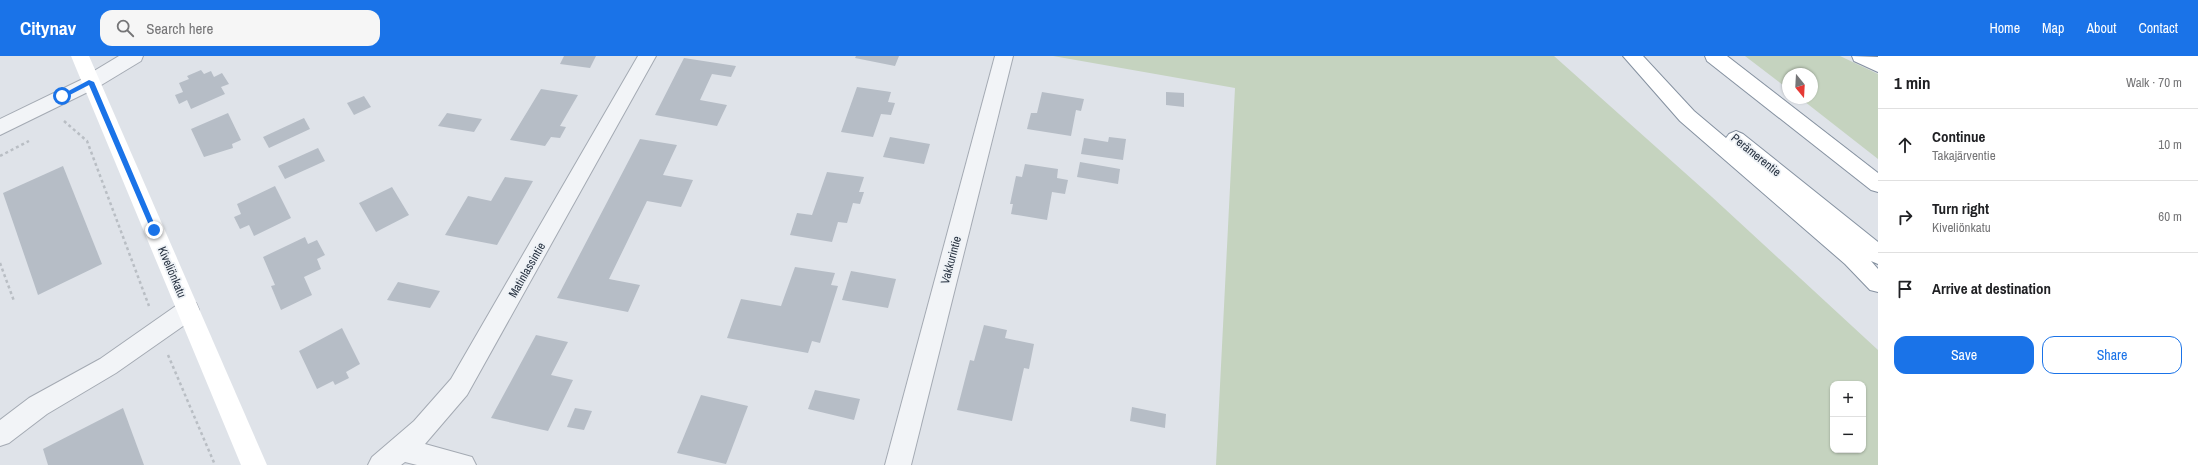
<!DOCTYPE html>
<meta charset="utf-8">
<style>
:root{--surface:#fff;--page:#f6f6f6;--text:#202124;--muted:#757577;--line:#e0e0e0;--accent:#1a73e8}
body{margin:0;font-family:"Archivo Narrow",sans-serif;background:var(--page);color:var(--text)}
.controls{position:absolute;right:12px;bottom:12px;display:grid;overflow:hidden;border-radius:8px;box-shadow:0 1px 3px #0004}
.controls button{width:36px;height:36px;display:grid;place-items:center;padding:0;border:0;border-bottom:1px solid var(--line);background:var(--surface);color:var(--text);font:20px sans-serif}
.compass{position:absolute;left:1782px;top:12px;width:36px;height:36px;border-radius:50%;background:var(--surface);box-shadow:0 1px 3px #0004;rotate:162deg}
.stop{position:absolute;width:12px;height:12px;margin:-9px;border:3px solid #1a73e8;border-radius:50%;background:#fff}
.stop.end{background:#1a73e8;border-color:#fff;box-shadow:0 1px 4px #0008}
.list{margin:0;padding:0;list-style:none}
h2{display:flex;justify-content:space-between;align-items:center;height:52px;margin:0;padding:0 16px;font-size:17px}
h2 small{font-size:13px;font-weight:400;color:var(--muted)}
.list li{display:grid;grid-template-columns:26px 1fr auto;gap:12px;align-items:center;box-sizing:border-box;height:72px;padding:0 16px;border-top:1px solid var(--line)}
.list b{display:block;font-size:15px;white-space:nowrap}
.list p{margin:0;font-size:13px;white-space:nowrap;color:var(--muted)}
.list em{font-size:13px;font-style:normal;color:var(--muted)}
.actions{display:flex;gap:8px;padding:12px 16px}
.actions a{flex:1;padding:9px 0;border:1px solid var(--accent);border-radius:12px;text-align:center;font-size:14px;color:var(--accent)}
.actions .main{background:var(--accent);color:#fff}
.icon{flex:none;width:22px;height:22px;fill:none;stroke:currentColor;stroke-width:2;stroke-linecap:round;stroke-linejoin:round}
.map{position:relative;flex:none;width:1878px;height:409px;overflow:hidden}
header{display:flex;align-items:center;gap:24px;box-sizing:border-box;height:56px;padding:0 20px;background:var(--accent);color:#fff}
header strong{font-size:19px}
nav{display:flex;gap:22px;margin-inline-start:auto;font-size:14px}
.search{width:280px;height:36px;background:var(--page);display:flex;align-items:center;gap:10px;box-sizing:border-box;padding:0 14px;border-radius:12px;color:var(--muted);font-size:15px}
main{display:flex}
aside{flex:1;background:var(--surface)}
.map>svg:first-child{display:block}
.green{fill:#c5d3bf;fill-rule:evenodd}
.building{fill:#b6bdc6}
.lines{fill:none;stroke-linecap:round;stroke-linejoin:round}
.minor-casing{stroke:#a4aab3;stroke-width:2}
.tertiary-casing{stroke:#a4aab3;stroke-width:2}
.motorway-casing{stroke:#8591a0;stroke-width:2}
.path{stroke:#b9bec4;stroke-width:2.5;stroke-dasharray:3 3;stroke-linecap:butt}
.minor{fill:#f2f4f7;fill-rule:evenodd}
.tertiary{fill:#f2f4f7;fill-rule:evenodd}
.secondary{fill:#fff;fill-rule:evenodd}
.motorway{fill:#fff;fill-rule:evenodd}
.route{fill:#1a73e8}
.labels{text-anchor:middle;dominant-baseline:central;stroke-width:3.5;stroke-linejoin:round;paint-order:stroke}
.street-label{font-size:12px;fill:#273241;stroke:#eef2f6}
</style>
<header>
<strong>Citynav</strong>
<div class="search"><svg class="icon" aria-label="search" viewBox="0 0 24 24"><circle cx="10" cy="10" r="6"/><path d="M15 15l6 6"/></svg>Search here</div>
<nav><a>Home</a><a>Map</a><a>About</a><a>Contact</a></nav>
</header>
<main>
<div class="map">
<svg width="1878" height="409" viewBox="0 0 1878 409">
<rect width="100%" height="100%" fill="#dfe3e9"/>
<!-- green -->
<g class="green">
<path d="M1053 0H1554L1712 141 1878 294V409H1216L1235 32ZM1833 328H1863V394H1833Z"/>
<path d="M1745 0H1840L1878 18V103L1800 42H1812V18H1788V33Z"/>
</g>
<!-- building -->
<g class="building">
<path d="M564 0H596L590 12 560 8Z"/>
<path d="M856 0H899L895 10 855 2Z"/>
<path d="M684 2 736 10 731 21 712 18 700 44 727 49 717 70 655 59Z"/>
<path d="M201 14 204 18 211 15 214 21 222 17 229 28 221 31 225 38 191 53 187 44 179 48 175 39 183 36 179 27 189 23 187 20Z"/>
<path d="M857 31 891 36 888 46 895 47 891 59 881 58 873 81 841 76Z"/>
<path d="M541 33 578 39 560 70 566 71 560 82 551 81 545 90 510 84Z"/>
<path d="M1042 36 1084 43 1081 55 1076 54 1071 80 1027 73 1031 57H1037Z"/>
<path d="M1166 36 1184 37V51L1166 49Z"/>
<path d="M364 40 371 51 354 59 347 47Z"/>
<path d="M228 57 241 84 232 88 233 92 204 101 191 73Z"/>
<path d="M447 57 482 63 474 76 438 70Z"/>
<path d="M304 62 310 73 269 92 263 81Z"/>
<path d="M890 81 930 88 924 108 883 101Z"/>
<path d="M1109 81 1126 83 1123 104 1081 98 1084 82 1108 86Z"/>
<path d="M640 83 677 89 663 119 693 124 681 151 647 145 609 223 640 229 628 256 557 242Z"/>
<path d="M318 92 325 105 285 123 278 110Z"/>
<path d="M1080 106 1120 113 1118 128 1077 121Z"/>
<path d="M1025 108 1058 113 1057 122 1068 124 1065 138 1052 136 1047 164 1011 158 1013 148H1010L1016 120 1022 121Z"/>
<path d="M63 110 102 208 38 239 3 137Z"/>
<path d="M827 116 864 121 859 136H864L860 148 853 147 847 167 838 166 832 186 790 179 797 157 812 159Z"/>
<path d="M505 121 533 125 497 189 445 179 468 140 491 145Z"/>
<path d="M275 130 291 162 254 180 249 169 240 173 234 161 241 158 237 148Z"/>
<path d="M392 131 409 159 376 176 359 147Z"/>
<path d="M305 181 308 188 317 184 325 199 317 203 321 213 304 221 312 239 281 254 271 230 275 229 263 201Z"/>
<path d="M795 211 835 217 831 229 838 230 820 287 812 285 808 297 727 282 741 243 781 250Z"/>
<path d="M851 215 896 223 888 252 842 244Z"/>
<path d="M398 226 440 235 430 252 387 244Z"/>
<path d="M984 269 1007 274 1005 282 1034 288 1029 313 1024 312 1012 365 957 354 970 304 974 305Z"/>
<path d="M342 272 360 308 346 316 349 322 335 329 333 325 317 333 299 295Z"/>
<path d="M536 279 568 286 551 319 573 324 548 375 491 362Z"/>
<path d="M815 334 860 343 854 364 808 353Z"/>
<path d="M701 339 748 350 726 408 677 397Z"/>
<path d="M1132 351 1166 358 1165 372 1130 365Z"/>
<path d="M123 352 144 409H48L43 393Z"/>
<path d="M575 352 592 355 584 374 567 371Z"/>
</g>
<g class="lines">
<defs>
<g id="minor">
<path d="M119 0H143L141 5 98 31 91 33 84 31 81 26 84 21Z"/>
<path d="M638 0H656L467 339 425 388 472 401 476 409H417L405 406 401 409H368L372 401 414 365 451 323Z"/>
<path d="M995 0H1013L911 409H885Z"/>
<path d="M188 244 196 247 199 254 196 261 116 317 47 358 9 387 0 390V364L29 342 100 303 180 247Z"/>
</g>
<path id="tertiary" d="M91 19 98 21 101 26 98 31 0 79V63Z"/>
<g id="motorway">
<path d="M1623 0H1643L1694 55 1726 82 1729 78 1736 75 1743 78 1878 186V208L1871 205 1878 213V236L1870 234 1845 208 1680 65Z"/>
<path d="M1705 0H1727L1878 117V136L1871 134 1707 5Z"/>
<path d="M1852 0 1878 1V16L1854 5Z"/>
</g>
</defs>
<!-- minor casing -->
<use href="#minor" class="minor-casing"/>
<!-- tertiary casing -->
<use href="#tertiary" class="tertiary-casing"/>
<!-- motorway casing -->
<use href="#motorway" class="motorway-casing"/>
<!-- path -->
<g class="path">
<path d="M64 65 87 85 149 250"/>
<path d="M0 100 29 85"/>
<path d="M0 207 14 245"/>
<path d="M168 299 215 409"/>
</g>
<!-- minor -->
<use href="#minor" class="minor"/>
<!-- tertiary -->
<use href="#tertiary" class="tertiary"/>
<!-- secondary -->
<path class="secondary" d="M71 0H89L267 409H241Z"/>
<!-- motorway -->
<use href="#motorway" class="motorway"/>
</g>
<!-- route -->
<path class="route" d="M89 24 94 26 157 174 156 176 151 174 89 29 64 42 59 40Z"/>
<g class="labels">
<!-- street labels -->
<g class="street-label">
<text transform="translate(1756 99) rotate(39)">Perämerentie</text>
<text transform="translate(951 204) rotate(-75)">Vakkurintie</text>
<text transform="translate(527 214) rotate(-60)">Matinlassintie</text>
<text transform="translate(172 216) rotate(67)">Kiveliönkatu</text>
</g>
</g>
</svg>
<div class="controls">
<button>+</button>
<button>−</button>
</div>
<svg class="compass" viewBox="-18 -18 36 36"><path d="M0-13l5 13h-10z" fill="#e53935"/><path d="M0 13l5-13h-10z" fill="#757577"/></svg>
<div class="stop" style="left:62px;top:40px"></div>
<div class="stop end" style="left:154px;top:174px"></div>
</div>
<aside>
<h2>1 min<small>Walk · 70 m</small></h2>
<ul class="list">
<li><svg class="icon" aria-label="ahead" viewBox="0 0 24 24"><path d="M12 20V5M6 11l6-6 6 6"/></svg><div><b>Continue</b><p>Takajärventie</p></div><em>10 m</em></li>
<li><svg class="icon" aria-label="right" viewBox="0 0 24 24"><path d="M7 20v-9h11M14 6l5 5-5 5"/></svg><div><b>Turn right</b><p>Kiveliönkatu</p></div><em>60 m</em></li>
<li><svg class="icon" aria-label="arrive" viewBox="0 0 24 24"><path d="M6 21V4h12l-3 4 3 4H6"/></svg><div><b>Arrive at destination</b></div></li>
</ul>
<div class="actions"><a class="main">Save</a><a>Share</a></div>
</aside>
</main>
